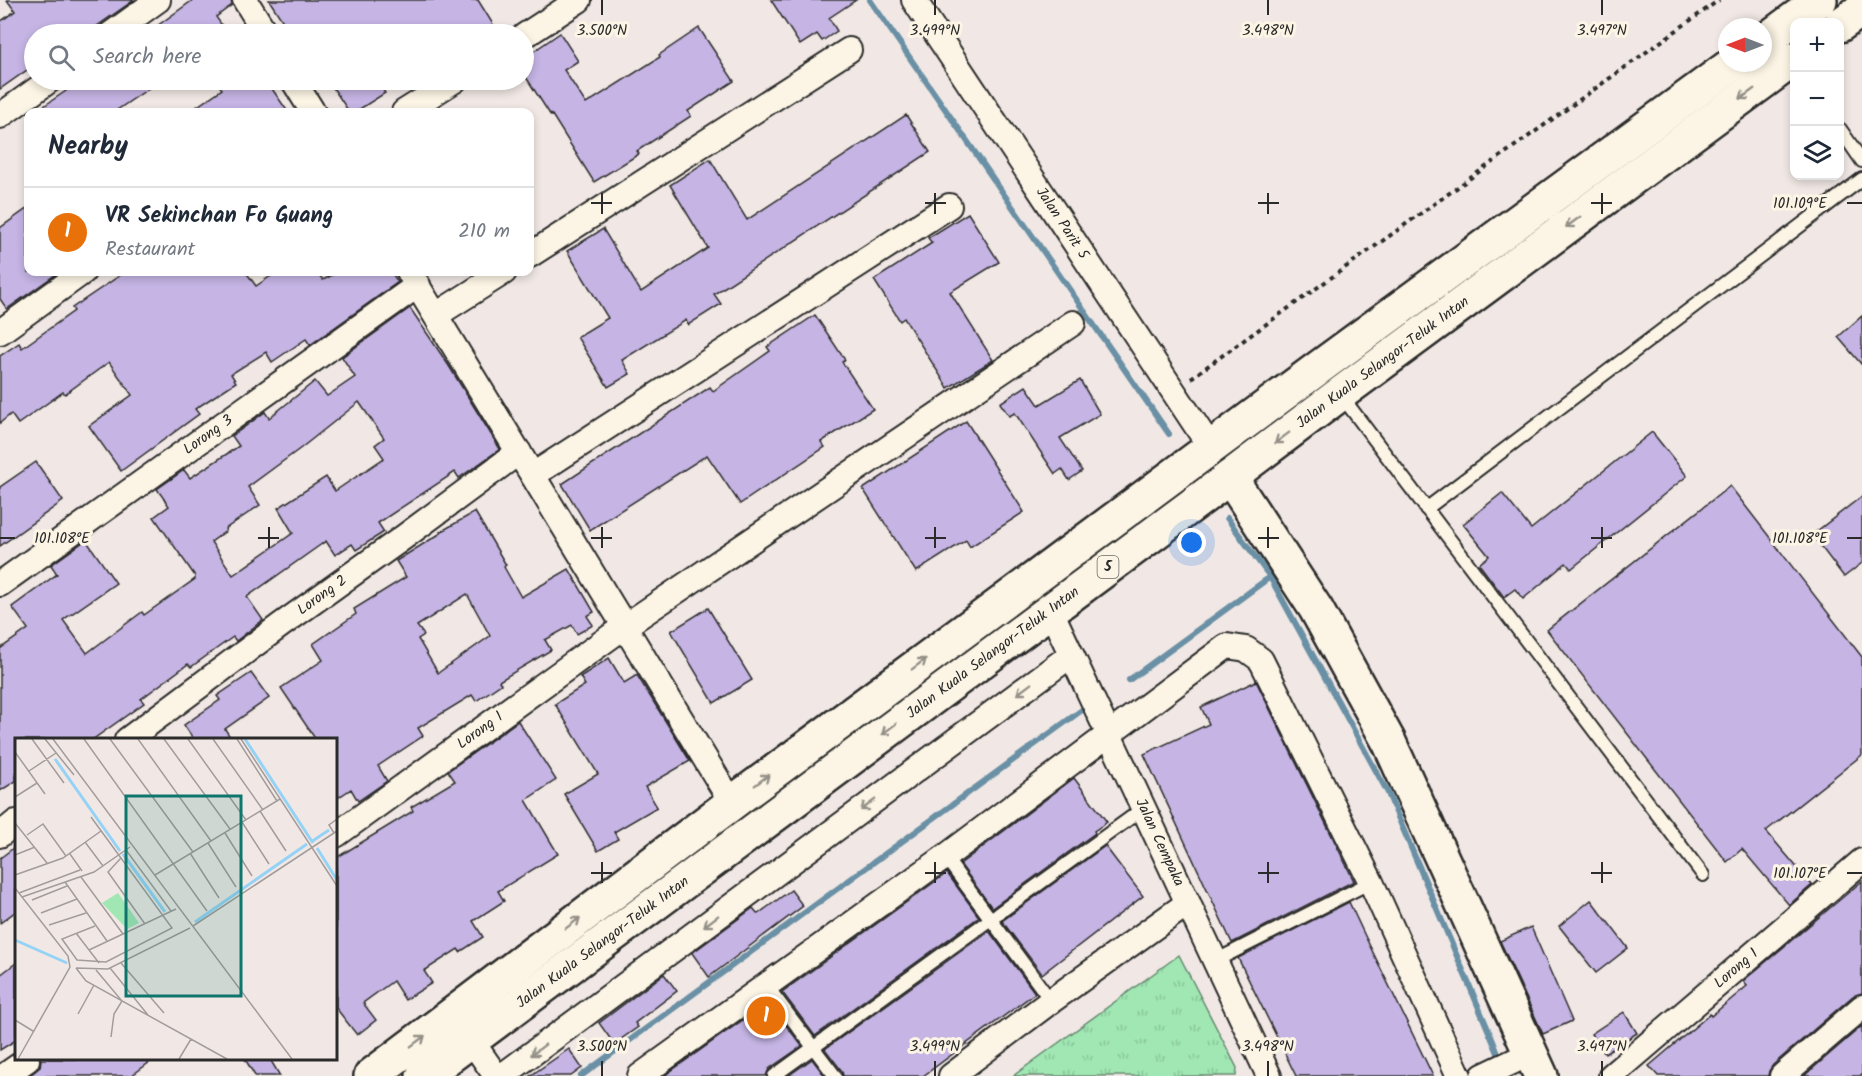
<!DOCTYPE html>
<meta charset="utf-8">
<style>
:root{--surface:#fff;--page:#f2f2f3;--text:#1f2937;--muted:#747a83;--line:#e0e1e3;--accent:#d1495b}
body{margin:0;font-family:Kalam,sans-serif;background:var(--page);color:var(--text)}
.controls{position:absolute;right:18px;top:18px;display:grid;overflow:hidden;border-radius:12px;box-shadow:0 3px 9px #0003}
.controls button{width:54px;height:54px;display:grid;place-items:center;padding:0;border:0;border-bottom:2px solid var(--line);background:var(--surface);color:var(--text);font:30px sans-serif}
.compass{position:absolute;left:1718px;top:18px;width:54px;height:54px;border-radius:50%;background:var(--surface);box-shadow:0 3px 9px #0003;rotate:270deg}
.you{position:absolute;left:1192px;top:543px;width:21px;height:21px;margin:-15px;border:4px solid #fff;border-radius:50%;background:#1a73e8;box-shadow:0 0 0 9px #1a73e833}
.badge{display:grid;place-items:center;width:39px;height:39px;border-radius:50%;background:var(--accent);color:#fff;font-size:20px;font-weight:700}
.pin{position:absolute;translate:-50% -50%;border:3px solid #fff;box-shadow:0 2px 6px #0006}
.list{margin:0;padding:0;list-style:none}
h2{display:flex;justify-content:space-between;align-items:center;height:78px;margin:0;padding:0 24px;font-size:26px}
h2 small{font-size:20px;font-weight:400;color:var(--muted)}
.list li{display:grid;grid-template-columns:39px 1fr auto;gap:18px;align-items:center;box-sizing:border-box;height:90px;padding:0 24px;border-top:2px solid var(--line)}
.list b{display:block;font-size:22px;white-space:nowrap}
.list p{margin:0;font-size:20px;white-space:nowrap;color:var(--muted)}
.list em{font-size:20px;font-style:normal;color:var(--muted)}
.icon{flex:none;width:33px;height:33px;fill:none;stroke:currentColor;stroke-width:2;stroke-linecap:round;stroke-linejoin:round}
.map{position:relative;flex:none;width:1862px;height:1076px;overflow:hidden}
.search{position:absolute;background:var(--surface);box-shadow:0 3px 9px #0003;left:24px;top:24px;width:510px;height:66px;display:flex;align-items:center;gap:15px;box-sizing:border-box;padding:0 21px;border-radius:33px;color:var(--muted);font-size:22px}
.panel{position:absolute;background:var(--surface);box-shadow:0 3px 9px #0003;left:24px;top:108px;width:510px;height:168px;border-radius:12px}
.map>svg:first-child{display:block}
.park{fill:url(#park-tufts);stroke:#66896f;stroke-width:1.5}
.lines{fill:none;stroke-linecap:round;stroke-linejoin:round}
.stream{stroke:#6b90a5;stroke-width:6}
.building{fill:#c5b4e4;stroke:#2b2b2b;stroke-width:1.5;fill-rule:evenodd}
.lane-casing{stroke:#2b2b2b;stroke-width:16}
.street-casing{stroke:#2b2b2b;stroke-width:28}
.secondary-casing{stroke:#2b2b2b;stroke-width:38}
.highway-casing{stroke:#2b2b2b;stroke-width:38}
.path{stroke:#2b2b2b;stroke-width:4;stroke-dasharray:4.5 4.5;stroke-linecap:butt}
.lane{stroke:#fcf5e5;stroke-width:12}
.street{stroke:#fcf5e5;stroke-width:24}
.secondary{stroke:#fcf5e5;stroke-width:33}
.highway{stroke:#fcf5e5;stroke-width:33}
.oneway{stroke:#949088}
.ticks{fill:none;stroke:#2b2b2b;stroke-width:2}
.labels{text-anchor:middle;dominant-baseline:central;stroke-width:6;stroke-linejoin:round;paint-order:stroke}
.shield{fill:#fcf5e5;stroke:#6a6863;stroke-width:1.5}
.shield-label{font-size:14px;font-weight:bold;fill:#2b2b2b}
.street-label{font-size:15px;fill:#2b2b2b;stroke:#fcf5e5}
.inset-river{fill:none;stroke:#95d3f6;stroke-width:3}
.inset-road{fill:none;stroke:#a29c9b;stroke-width:1.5}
.view{fill:#0f766e;fill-opacity:0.15;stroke:#0f766e;stroke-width:3}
.inset-edge{fill:none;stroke:#2b2b2b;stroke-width:3}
.ticks-label{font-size:15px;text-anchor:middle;fill:#2b2b2b;stroke:#fcf5e5;stroke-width:6;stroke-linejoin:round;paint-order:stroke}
</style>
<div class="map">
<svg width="1862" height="1076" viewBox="0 0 1862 1076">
<defs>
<pattern id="park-tufts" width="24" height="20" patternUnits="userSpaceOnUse" patternTransform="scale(1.5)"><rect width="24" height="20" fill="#a0e7b3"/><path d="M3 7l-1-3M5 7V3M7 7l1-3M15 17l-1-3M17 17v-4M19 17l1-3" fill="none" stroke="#8ac69a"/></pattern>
</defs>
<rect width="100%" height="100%" fill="#f1e8e5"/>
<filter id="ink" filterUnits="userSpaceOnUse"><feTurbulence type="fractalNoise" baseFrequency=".0167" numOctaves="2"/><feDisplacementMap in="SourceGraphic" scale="12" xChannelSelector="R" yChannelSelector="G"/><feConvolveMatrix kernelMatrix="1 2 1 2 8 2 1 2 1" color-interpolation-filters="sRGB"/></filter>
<g filter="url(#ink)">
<!-- park -->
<path class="park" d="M1179 955 1237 1068 1236 1076H1013Z"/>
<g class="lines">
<!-- stream -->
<g class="stream">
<path d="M870 0 1169 434"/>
<path d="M1227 518 1270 577 1387 791 1498 1053"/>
<path d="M1129 680 1270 577"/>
<path d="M581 1076 1086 707"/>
</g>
</g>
<!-- building -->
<g class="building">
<path d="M7 0H134L93 29 97 34H34V65L0 89V22L15 11Z"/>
<path d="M193 0H231L232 5 216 17 228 34H146Z"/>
<path d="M269 0H478L499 34H291Z"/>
<path d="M771 0H856L829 18 837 31 822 41 817 34 800 45Z"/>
<path d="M699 28 734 81 688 111 691 116 637 151 639 154 594 182 552 115 551 116 524 74V58L560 33 578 61 564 70 586 104 660 57 659 55Z"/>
<path d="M78 80H161L114 112H35L66 91 64 89Z"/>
<path d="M215 80H266L288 112H189L222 89Z"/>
<path d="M328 80H377L385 93 355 112H349Z"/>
<path d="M906 115 930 152 714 294 721 304 688 325 686 320 622 360 630 374 608 387 577 337 608 318 567 251 603 229 641 292 708 248 670 185 710 159 747 220Z"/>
<path d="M28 208V272H59L7 309 0 299V228Z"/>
<path d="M968 213 999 262 950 292 993 360 948 388 904 318 900 321 874 280 932 243 928 238Z"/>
<path d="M125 272H246L256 286 277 272H317L323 280 338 272H391L398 282 310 345 306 339 272 362 266 352 231 374 236 382 195 409 199 414 121 471 89 426 132 395 109 362 65 394 63 392 18 424 11 414 0 423V356L19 343 22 348 74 311 72 308Z"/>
<path d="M410 308 449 366 500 449 459 478 455 472 378 523 384 532 356 550 352 544 335 555 326 541 247 597 263 620 236 641 233 637 191 667 188 664 141 699 144 703 92 740H16V781L0 791V649L28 629 12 607 57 574 51 565 86 540 116 583 63 620 87 653 142 612 144 615 195 579V576L154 517 169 506 157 489 184 470 190 478 239 446 232 436 265 412 269 418 315 381 327 396 355 377 342 357ZM359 402 384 438 375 445 384 458 335 491 326 477 278 508 293 533 233 575 211 542 226 531 225 529 260 505 248 487 301 448Z"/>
<path d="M815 315 845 360 842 362 873 409 821 442 825 447 740 504 707 455 590 530 562 484 710 387 713 391 770 351 767 347Z"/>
<path d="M1862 316V365L1838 337Z"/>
<path d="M1080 380 1100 414 1060 438 1082 471 1069 480 1062 469 1055 474 1015 413 1009 416 1000 403 1026 386 1039 405Z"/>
<path d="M966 421 1024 512 970 547 966 540 916 572 863 489Z"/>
<path d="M1652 432 1687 476 1571 569 1566 563 1523 599 1515 589 1504 597 1479 564 1489 556 1463 524 1502 493 1531 529Z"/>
<path d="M36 462 63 501 0 546V487Z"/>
<path d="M1730 486 1862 657V755L1766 831 1812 885 1789 905 1742 849 1727 862 1547 630Z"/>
<path d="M1862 496V563L1844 577 1812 535Z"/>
<path d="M475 512 506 565 504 567 521 597 569 569 594 612 587 616 593 625 577 634 572 625 545 640 551 650 499 681 501 684 476 701 472 695 418 728 423 736 378 766 387 781 358 801 351 789 336 799V740H316L281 688 323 660 313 644 356 614 354 609 406 577 396 561 441 533 440 532ZM467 594 490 636 438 673 418 639 424 635 417 626Z"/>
<path d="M708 608 752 680 714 703 671 631Z"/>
<path d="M609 658 624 683 637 675 690 761 645 787 657 807 614 832 618 839 598 851 564 794 598 774 555 704 585 685 580 677Z"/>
<path d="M251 673 269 698 225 729 232 740H194L184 725 220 700 217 696Z"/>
<path d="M1256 681 1354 881 1232 943 1144 754 1209 724 1201 707Z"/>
<path d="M518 721 556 780 526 800 558 854 498 891 504 901 473 921 483 937 460 952 458 949 424 971 432 983 405 1000 393 981 363 1003 376 1020 357 1035 336 1008V858L413 811 411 807 455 781 448 771Z"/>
<path d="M1074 778 1107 822 1094 831 1095 833 992 908 960 864Z"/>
<path d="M16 846V911L0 923V858Z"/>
<path d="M1105 846 1143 896 1042 974 1002 921Z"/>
<path d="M947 873 979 917 815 1036 782 992Z"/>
<path d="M1862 881V993L1853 996 1773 1065 1769 1071 1768 1076H1658L1649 1066 1710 1014 1711 1016 1747 986 1743 981Z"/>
<path d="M791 890 803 906 709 977 692 953 753 908 758 914Z"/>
<path d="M1591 900 1628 948 1596 973 1559 926Z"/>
<path d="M1349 902 1365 936 1433 1076H1296L1238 958Z"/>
<path d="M1531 927 1572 1021 1543 1034 1500 941Z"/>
<path d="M989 931 1035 993 923 1076H843L842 1071 825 1049Z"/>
<path d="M16 963V1040L0 1050V975Z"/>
<path d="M664 974 677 991 635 1023 638 1027 614 1044 599 1023Z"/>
<path d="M768 1002 802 1046 769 1069 766 1076H664Z"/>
<path d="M1624 1012 1637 1033 1605 1054 1591 1034Z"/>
<path d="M1862 1026V1076H1804Z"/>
<path d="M569 1049 582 1068 571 1076H530Z"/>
<path d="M41 1059H154L131 1076H29L40 1067Z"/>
<path d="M245 1059H270L280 1076H255Z"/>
<path d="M812 1059 825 1076H788Z"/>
</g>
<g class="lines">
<defs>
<g id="lane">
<path d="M1840 129 1862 161"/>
<path d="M1340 394 1703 875"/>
<path d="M1426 509 1862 179"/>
<path d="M945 857 1051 1001"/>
<path d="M1215 961 1371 882"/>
<path d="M766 985 835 1076"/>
<path d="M774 1076 1144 808"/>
</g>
<g id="street">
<path d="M245 0 266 34"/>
<path id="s1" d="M914 0 1211 448"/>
<path d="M111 34 158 0"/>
<path d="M524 36 579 0"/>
<path d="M293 80 313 112"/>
<path d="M404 112 455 80"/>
<path d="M0 116 50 80"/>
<path d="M530 255 849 50"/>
<path d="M409 272 732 803"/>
<path d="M436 315 504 272"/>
<path d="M0 332 83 272"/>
<path d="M533 475 949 206"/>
<path id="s2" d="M0 584 418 285"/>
<path id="s3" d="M1050 609 1269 1076"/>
<path id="s4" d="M127 740 281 625 404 537 519 452"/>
<path d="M0 835 16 822"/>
<path id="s5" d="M336 835 625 626 1073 323"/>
<path d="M471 1040 496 1076"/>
<path d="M4 1076 27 1060"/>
<path d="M502 1076 1071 655"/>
<path d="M640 1076 945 857 1227 646 1246 649 1261 660 1371 882 1459 1076"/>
<path d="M951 1076 1051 1001 1188 903"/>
<path d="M1483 1076 1531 1053"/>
<path id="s6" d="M1611 1076 1862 861"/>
<path d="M1782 1076 1862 1007"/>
</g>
<path id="secondary" d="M1230 477 1316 609 1389 742 1541 1076"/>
<g id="highway">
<path d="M1840 25 1862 9"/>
<path d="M1763 42 1820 0"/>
<path d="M371 1076 732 803 1321 366 1734 63"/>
<path id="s7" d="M423 1076 1230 477 1340 394 1794 59"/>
</g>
</defs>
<!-- lane casing -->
<use href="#lane" class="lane-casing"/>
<!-- street casing -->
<use href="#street" class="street-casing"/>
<!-- secondary casing -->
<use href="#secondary" class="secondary-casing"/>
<!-- highway casing -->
<use href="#highway" class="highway-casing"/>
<!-- path -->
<path class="path" d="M1191 378 1719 0"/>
<!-- lane -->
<use href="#lane" class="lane"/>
<!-- street -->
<use href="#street" class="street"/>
<!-- secondary -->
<use href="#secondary" class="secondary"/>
<!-- highway -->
<use href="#highway" class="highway"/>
</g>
<!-- one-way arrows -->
<defs><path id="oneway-shaft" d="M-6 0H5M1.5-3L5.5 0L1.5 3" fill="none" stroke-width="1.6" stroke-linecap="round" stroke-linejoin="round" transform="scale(1.5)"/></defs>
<g class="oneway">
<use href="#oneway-shaft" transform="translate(1747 94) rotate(144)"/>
<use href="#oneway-shaft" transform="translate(1573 222) rotate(144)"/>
<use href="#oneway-shaft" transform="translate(1282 438) rotate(143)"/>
<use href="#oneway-shaft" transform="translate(919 664) rotate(-37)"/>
<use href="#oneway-shaft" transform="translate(1024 689) rotate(143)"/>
<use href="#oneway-shaft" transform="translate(889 729) rotate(143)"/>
<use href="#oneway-shaft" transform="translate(762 780) rotate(-37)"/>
<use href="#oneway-shaft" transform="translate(868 805) rotate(143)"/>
<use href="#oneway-shaft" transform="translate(711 921) rotate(143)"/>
<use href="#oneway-shaft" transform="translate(573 923) rotate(-37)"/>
<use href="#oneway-shaft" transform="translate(418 1041) rotate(-37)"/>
<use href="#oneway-shaft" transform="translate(538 1050) rotate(143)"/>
</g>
</g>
<!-- ticks -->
<path class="ticks" d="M602 0V15M935 0V15M1268 0V15M1602 0V15M602 193V214M935 193V214M1268 193V214M1602 193V214M591 203H612M925 203H946M1258 203H1279M1591 203H1612M1847 203H1862M269 527V548M602 527V548M935 527V548M1268 527V548M1602 527V548M0 538H15M258 538H279M591 538H612M925 538H946M1258 538H1279M1591 538H1612M1847 538H1862M602 862V883M935 862V883M1268 862V883M1602 862V883M591 873H612M925 873H946M1258 873H1279M1591 873H1612M1847 873H1862M602 1061V1076M935 1061V1076M1268 1061V1076M1602 1061V1076"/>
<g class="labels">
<!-- shield labels -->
<rect class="shield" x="1097.5" y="556" width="21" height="22" rx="4.5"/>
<g class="shield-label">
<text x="1108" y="567">5</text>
</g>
<!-- street labels -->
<g class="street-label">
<text stroke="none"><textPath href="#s1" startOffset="268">Jalan Parit 5</textPath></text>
<text stroke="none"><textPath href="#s7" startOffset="1196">Jalan Kuala Selangor-Teluk Intan</textPath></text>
<text stroke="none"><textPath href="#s2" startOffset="256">Lorong 3</textPath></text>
<text stroke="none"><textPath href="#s4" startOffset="243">Lorong 2</textPath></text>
<text stroke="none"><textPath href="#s7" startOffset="710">Jalan Kuala Selangor-Teluk Intan</textPath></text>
<text stroke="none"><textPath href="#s5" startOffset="178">Lorong 1</textPath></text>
<text stroke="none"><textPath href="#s3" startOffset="258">Jalan Cempaka</textPath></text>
<text stroke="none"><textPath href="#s7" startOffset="224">Jalan Kuala Selangor-Teluk Intan</textPath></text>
<text stroke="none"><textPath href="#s6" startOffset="165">Lorong 1</textPath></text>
</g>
</g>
<!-- overview -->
<g transform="translate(15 738)">
<rect width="322" height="322" fill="#f1e8e5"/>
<path d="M103 155 124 185 112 191 87 165Z" fill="#a0e7b3"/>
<path class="inset-river" d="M230 1 298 105M40 21 105 113M296 104 314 92M302 110 322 142M108 116 150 174M180 184 292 106M0 202 52 225"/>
<path class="inset-road" d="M17 1 49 45M30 1 59 37M38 1 277 321M69 1 192 173M95 1 178 114M123 1 196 103M149 1 215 91M173 1 231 82M198 1 248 72M222 1 262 63M226 1 322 148M0 14 30 56M14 33 41 15M0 59 22 45M245 73 271 113M76 79 157 190 91 224 62 222 47 201 80 188M227 84 254 126M0 85 32 125M210 95 237 138M319 95 314 87 322 81M12 97 28 86 51 118M70 104 88 128M193 105 221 149M111 112 156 173M175 115 204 160M55 116 67 133M0 117 20 109M106 120 93 134 130 186M0 137 48 120 86 93M140 137 265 61M66 139 108 196M50 144 92 203M0 150 53 218 55 229 3 321M4 155 65 132M7 159 79 134 115 109M17 162 52 148M26 175 62 161M34 187 71 175M178 188 322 93M61 195 84 225M74 212 161 171M106 225 149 275M61 230 71 243 212 321M61 230 93 231 175 190M95 230 133 277M81 232 107 263 99 276 96 299M63 276 79 247M0 282 18 293M164 321 176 301"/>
<path class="view" d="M111 58H226V258H111Z"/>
<rect width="322" height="322" class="inset-edge"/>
</g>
<g class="ticks-label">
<text x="602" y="35">3.500°N</text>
<text x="935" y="35">3.499°N</text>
<text x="1268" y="35">3.498°N</text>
<text x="1602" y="35">3.497°N</text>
<text x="1800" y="208">101.109°E</text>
<text x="1800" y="543">101.108°E</text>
<text x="62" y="543">101.108°E</text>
<text x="1800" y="878">101.107°E</text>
<text x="602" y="1051">3.500°N</text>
<text x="935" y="1051">3.499°N</text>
<text x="1268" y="1051">3.498°N</text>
<text x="1602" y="1051">3.497°N</text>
</g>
</svg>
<div class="controls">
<button>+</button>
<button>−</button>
<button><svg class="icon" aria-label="layers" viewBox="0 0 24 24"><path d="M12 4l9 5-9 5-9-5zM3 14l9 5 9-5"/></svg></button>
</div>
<svg class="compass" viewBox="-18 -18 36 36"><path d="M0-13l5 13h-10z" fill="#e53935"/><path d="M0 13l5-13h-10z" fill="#747a83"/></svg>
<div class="you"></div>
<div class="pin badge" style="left:766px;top:1016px;background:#e8710a">1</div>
<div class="search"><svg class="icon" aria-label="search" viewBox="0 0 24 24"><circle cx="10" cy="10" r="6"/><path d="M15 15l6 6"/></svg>Search here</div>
<section class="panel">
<h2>Nearby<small></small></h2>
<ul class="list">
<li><span class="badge" style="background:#e8710a">1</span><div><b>VR Sekinchan Fo Guang</b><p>Restaurant</p></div><em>210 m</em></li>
</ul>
</section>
</div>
